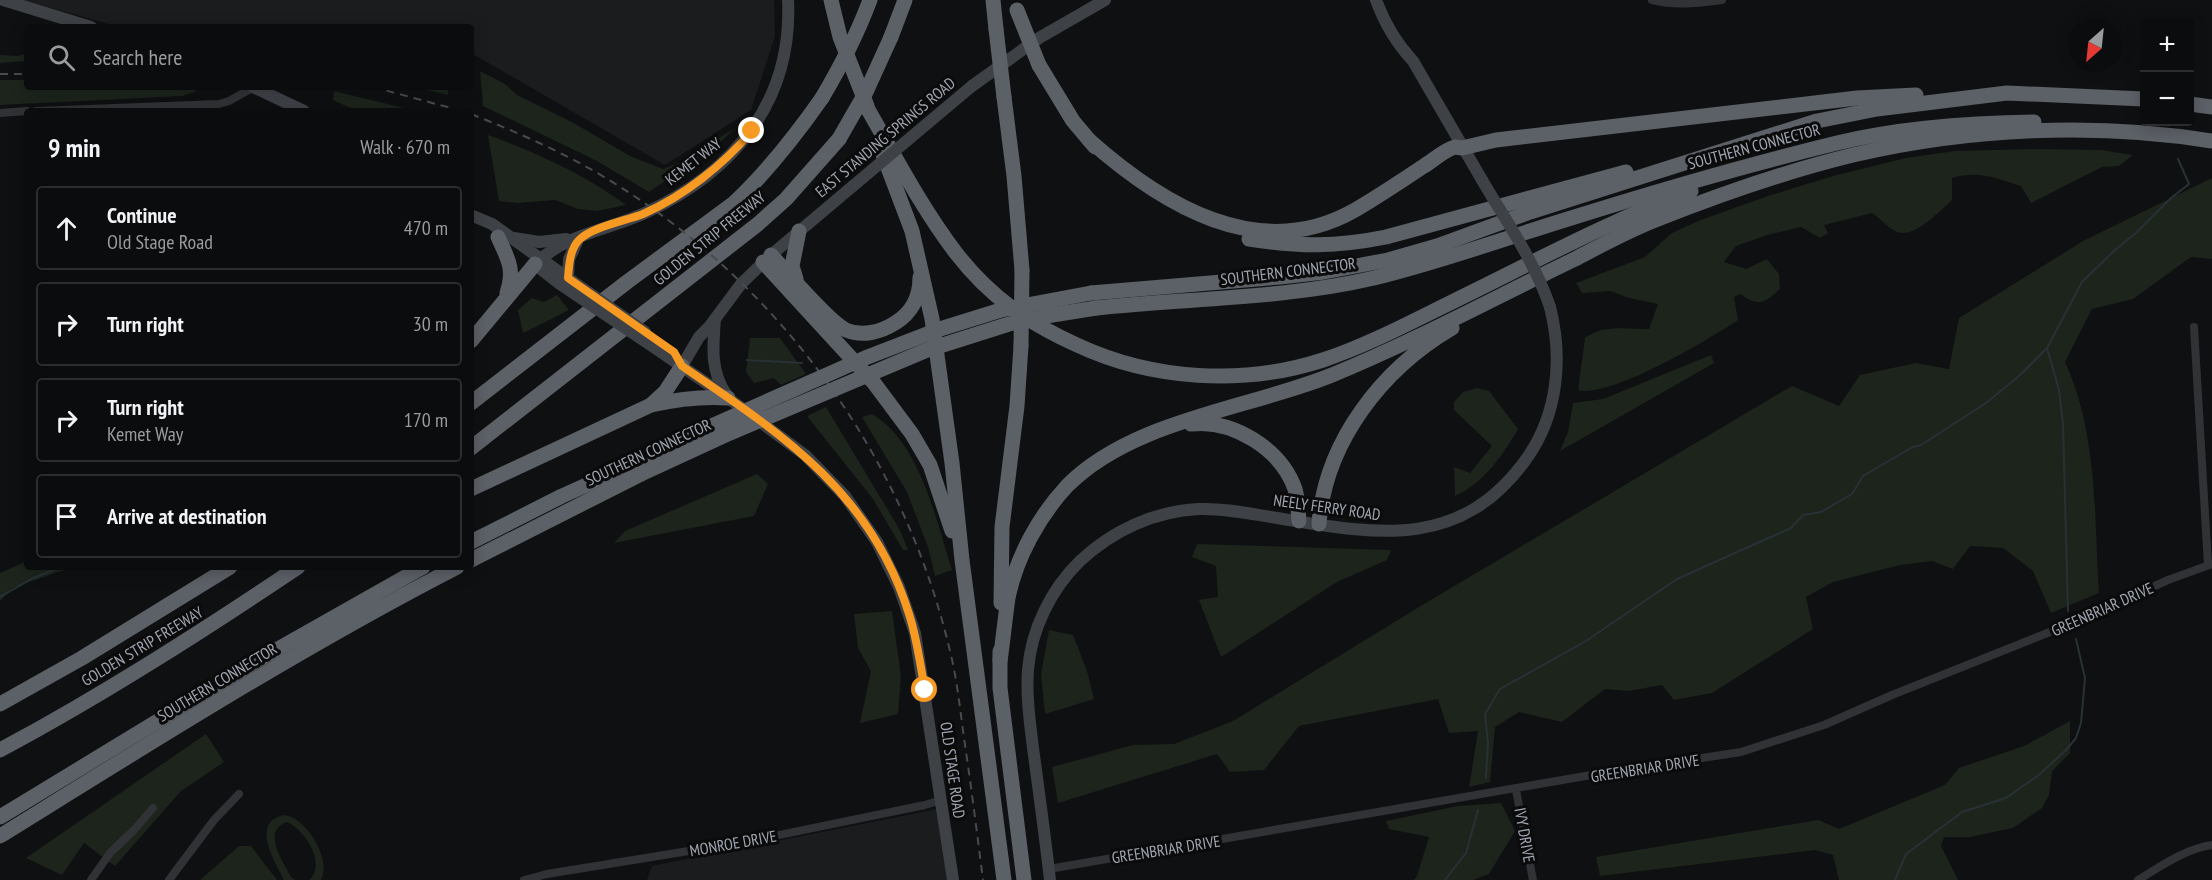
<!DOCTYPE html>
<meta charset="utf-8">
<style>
:root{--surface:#0b0c0d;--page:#141516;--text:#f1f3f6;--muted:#9a9b9d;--line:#2b2c2e}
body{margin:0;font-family:"PT Sans Narrow",sans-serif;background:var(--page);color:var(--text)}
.controls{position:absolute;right:18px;top:18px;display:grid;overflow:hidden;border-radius:6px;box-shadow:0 3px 15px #0003}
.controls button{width:54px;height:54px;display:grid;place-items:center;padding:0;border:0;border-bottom:2px solid var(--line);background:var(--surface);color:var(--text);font:30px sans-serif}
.compass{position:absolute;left:2068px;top:18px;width:54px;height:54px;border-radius:50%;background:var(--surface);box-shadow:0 3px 15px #0003;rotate:207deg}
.stop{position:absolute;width:18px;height:18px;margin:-14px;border:4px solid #f69a23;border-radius:50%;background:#fff}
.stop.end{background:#f69a23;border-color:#fff;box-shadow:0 2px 6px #0008}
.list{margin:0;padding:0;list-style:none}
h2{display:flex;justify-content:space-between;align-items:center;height:78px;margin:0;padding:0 24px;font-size:26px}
h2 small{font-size:20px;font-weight:400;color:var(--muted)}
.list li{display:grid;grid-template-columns:39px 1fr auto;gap:18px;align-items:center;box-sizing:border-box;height:84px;margin:0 12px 12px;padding:0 12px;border:2px solid var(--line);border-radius:6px}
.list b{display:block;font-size:22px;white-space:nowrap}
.list p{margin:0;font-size:20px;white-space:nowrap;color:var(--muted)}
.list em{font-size:20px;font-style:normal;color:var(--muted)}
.icon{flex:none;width:33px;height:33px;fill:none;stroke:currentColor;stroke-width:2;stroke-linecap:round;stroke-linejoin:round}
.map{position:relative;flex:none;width:2212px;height:880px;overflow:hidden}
.search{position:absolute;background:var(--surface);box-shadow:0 3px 15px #0003;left:24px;top:24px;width:450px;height:66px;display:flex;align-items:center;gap:15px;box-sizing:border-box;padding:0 21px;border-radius:6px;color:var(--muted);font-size:22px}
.panel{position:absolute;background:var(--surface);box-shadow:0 3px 15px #0003;left:24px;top:108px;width:450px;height:462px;border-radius:6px}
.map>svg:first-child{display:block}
.built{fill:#1b1c1e}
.green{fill:#1c241c}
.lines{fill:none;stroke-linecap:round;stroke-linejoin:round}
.stream{stroke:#283136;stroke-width:2}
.street{stroke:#303236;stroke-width:8}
.secondary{stroke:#3e4146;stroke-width:12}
.highway{stroke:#5c6067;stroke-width:15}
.rail{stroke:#474a4f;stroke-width:2;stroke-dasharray:8 6;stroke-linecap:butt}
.secondary-bridge{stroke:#3e4146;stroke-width:12}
.highway-bridge{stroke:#5c6067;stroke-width:15}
.route{stroke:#f69a23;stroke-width:8}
.labels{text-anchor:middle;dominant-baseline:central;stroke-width:6;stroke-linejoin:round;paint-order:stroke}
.street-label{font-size:16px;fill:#a0a7b2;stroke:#0b0b0c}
</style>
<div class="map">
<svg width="2212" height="880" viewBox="0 0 2212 880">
<rect width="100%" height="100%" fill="#0f1011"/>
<!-- built -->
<g class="built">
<path d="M21 0H774L775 36 751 110 665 165 471 53V27H121Z"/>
<path d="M947 807 959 880H647L652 866Z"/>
</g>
<!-- green -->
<g class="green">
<path d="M27 53V61L0 63V55L18 56Z"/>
<path d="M480 71 505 84 517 95 572 122 630 156 663 169 681 162 735 128 712 150 649 192 597 161 483 106Z"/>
<path d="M0 80H27V87H188L197 91 182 96 0 105Z"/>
<path d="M415 87H448V95Z"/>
<path d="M334 91 416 111H357L333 100Z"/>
<path d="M488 135C537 153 584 174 626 205L597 211 578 209 555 200 518 203 499 201Z"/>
<path d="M2038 149 2101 150 2133 155 2119 166 2102 167 2031 203 2021 186C1996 178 1978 170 1952 178V200C1940 211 1912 241 1895 231 1887 227 1880 218 1872 213L1824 225 1828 233 1820 238 1801 227 1767 235 1736 246 1724 262 1746 269 1767 259 1779 274 1780 289C1763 304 1760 307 1740 294L1734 297 1738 320C1710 339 1609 399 1578 390L1585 338C1602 324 1628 329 1649 329L1658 304 1629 298 1610 291 1582 293 1576 283 1645 257 1672 233 1698 221 1768 196 1833 176 1906 158 1955 151Z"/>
<path d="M2212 178V259L2191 257 2133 299 2092 309 2065 362C2098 433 2094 516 2099 593L2051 613 2033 571 2003 548 1970 546 1953 569 1932 561 1900 565 1833 582 1806 597 1813 629 1712 693 1674 700 1662 685 1629 691 1605 689 1562 722 1519 712 1495 727 1490 782 1469 787 1478 731 1449 733 1438 699 1299 726 1264 770 1230 772 1217 754 1058 803 1052 767 1133 745 1174 744 1233 721 1424 604 1792 386 1839 406 1860 375 1916 363 1949 369 1959 318 2083 241Z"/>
<path d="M557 295 569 310 523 333 518 310 532 298 544 302Z"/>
<path d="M750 338H780L806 374 781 385 774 378 754 383 746 372Z"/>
<path d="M1711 355 1714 363 1560 451 1568 432 1573 403 1603 399Z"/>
<path d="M1477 388 1489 391 1518 429C1503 455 1484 483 1455 496L1454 467 1470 473 1492 446 1454 410V402L1463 392Z"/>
<path d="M826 407 900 530 908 550H903L873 499 807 416Z"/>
<path d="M872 414C920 442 936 520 952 570L935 576 928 547 907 492 862 417Z"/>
<path d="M757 474 768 484 754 516 614 543 625 531Z"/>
<path d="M1197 544 1391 550 1387 560 1337 582 1221 657 1199 600 1218 597 1216 566 1192 557Z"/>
<path d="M27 561V567H73L12 588 0 601V573Z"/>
<path d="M892 611 901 676 898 714 860 723 871 671 858 648 854 614Z"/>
<path d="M1049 630 1073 635 1087 671 1094 699 1045 714 1041 674Z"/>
<path d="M2070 721V753L2052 771 2049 795 2042 808 2013 828 1970 837H1944L1941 846 1958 880H1839L1833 855 1815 850 1600 876 1596 857 1818 820 1839 829 1945 785 1959 768 2024 746Z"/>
<path d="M206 734 224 762 181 791 115 866 84 843 62 875 26 858Z"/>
<path d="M1501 803 1515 831 1489 874 1473 880H1414L1417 876 1429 837 1389 829 1386 821 1458 806Z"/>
<path d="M285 815C307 819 332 859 321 880H309C327 864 305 830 287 822 261 831 283 861 291 877L295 880H284C275 862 249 821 285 815Z"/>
<path d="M239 846H251L277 880H200Z"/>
</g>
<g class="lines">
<!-- stream -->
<g class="stream">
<path d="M2047 348 2059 390 2063 424 2068 611"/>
<path d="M747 360 802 363"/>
<path d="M0 597 33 578 61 567"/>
<path d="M1486 778 1488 743 1485 714 1500 689 1586 641 1677 579 1791 528 1803 515 1821 512 1852 494 1863 476 1913 447 1921 445 1986 403 2019 376 2047 348 2082 282 2116 249 2136 233 2171 198 2189 184 2178 159"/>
<path d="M1445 880 1466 853 1478 810"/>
<path d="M1895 880 1906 854 1962 812 2006 798 2040 774 2067 749 2076 738 2081 723 2085 678 2076 639"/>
</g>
<!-- street -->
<g class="street">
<path d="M1652 0C1676 6 1697 3 1722 0"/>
<path d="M36 111 219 104 229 101 254 87"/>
<path d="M0 113 27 111"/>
<path d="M2194 327 2208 565"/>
<path d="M1516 790 1533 880"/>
<path d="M1049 869 1591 775 1741 752 1824 725 1892 695 2080 620 2168 580 2212 564"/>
<path d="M91 880 110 853 134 830 153 808"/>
<path d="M169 880 214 820 239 794"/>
<path d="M524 880 547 874 750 841 925 805 941 800"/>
<path d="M2138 880C2161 866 2185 849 2212 845"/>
</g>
<!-- secondary -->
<g class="secondary">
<path d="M3 0 91 27"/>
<path d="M1376 0C1384 22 1397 44 1413 61L1482 180"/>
<path d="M972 86 1039 38 1105 0"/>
<path d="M253 87 304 111"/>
<path d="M473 216 492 224 569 279"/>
<path d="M514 238 539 242 566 239"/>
<path d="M535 264C566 234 608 230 645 213 734 172 793 101 788 0"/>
<path d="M537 266 560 284"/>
<path d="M568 278 569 259 577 242"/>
<path d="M715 319C713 345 710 371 726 394"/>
<path d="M661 352 728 398 805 455 845 496 877 542 899 587 915 633 953 880"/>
<path d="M682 366 699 337 709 327 741 284 771 255 853 186"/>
<path d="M1050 880C1045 836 1039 792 1033 748 1030 723 1026 696 1028 670 1031 630 1051 589 1080 561 1112 531 1154 511 1199 509 1225 508 1251 514 1277 518 1375 534 1460 552 1527 458 1558 414 1563 358 1550 307"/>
</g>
<!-- highway -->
<g class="highway">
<path d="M831 0 840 37 867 106"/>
<path d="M993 0 996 29"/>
<path d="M891 37 905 0"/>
<path d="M1039 65 1073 121 1095 147"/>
<path d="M1004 97 1014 176 1022 270"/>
<path d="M2190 104 2212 107"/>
<path d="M866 106C895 156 921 207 956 253 990 297 1028 323 1077 345 1152 380 1243 386 1323 360 1368 345 1411 322 1454 301 1532 263 1609 221 1691 191"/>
<path d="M1089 140C1161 204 1259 265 1355 210 1379 196 1401 181 1424 166 1434 160 1444 150 1455 147L1462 148 1496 140 1857 98 1916 95"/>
<path d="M881 149 912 231 932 319 952 463 962 560 1004 880"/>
<path d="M498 237C508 259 515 269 507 293"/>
<path d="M1249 239C1300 247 1336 247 1386 237L1626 172"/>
<path d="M771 255C786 271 829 322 846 330 862 337 881 332 895 323 912 313 920 296 920 277"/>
<path d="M763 262 874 383 912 434 930 465 952 531"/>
<path d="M796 279 792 266 799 231"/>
<path d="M1091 293 1280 277 1324 272 1388 260 1437 246 1530 212 1817 121 1877 109 2007 93 2144 99"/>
<path d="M1096 308C1188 298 1284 299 1374 278 1440 262 1503 239 1568 219 1657 191 1747 165 1837 143 1899 128 1970 123 2034 122"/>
<path d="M471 341 535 264"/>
<path d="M471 403 627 282 734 203C767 172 796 135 822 98"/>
<path d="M651 405 665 392 682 366"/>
<path d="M1191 424C1233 419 1281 449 1295 489 1298 499 1298 511 1299 521"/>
<path d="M471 448 758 224 786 199 839 139"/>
<path d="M471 489 651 405C678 399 701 396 728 398"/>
<path d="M1319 524C1325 442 1382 369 1452 328"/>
<path d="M471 542 562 496 633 464"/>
<path d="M471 560 641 474"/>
<path d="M1001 603 1002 527 1017 406 1021 346"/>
<path d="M1000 651V688L1024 880"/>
<path d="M1000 661C1003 640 1005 619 1008 598 1016 558 1039 516 1067 486 1132 420 1248 409 1332 375 1415 341 1494 298 1575 259 1602 245 1629 230 1658 219 1721 194 1787 171 1853 155 1968 128 2095 122 2212 141"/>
<path d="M0 704 82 658 230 567"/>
<path d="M0 750C103 695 201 632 298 567"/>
<path d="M0 817 255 662 423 567"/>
<path d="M0 836C150 743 300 648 457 567"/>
</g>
<!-- rail -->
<g class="rail">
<path d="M0 74H27"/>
<path d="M373 87 462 111"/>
<path d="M471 114C519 133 565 153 609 180 780 284 904 456 950 651 957 679 960 709 964 738 971 785 977 833 983 880"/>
</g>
<!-- secondary-bridge -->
<g class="secondary-bridge">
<path d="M1482 180C1506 221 1535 262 1550 307"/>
<path d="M853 186 972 86"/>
<path d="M569 279 645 332"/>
<path d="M560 284 661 352"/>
</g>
<!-- highway-bridge -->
<g class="highway-bridge">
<path d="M1017 10 1039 65"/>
<path d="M996 29 1004 97"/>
<path d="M822 98C841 66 857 35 870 0"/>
<path d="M839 139 866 92 891 37"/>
<path d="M1021 346 1022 270"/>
<path d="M633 464 700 431 865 358 940 329 1001 310 1091 293"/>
<path d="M641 474 730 433 927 350 1009 324 1046 316 1096 308"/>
</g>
</g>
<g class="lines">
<!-- route -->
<path class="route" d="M752 131C723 165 684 196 643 214 625 221 592 227 579 240 570 249 569 265 568 278L661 343 674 352 682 366C782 434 871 492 909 614 917 638 920 664 925 690"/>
</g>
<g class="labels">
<!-- street labels -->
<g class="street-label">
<text transform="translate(885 137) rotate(-40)">EAST STANDING SPRINGS ROAD</text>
<text transform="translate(1754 146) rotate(-15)">SOUTHERN CONNECTOR</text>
<text transform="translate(693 161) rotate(-38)">KEMET WAY</text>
<text transform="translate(709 238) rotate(-39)">GOLDEN STRIP FREEWAY</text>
<text transform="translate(1288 271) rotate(-7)">SOUTHERN CONNECTOR</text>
<text transform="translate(648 452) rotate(-25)">SOUTHERN CONNECTOR</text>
<text transform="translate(1327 507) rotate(8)">NEELY FERRY ROAD</text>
<text transform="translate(2102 609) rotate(-24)">GREENBRIAR DRIVE</text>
<text transform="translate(142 646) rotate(-31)">GOLDEN STRIP FREEWAY</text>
<text transform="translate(217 682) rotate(-31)">SOUTHERN CONNECTOR</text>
<text transform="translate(1645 768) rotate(-9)">GREENBRIAR DRIVE</text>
<text transform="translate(953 770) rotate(82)">OLD STAGE ROAD</text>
<text transform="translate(1525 835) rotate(80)">IVY DRIVE</text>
<text transform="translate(733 843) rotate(-10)">MONROE DRIVE</text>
<text transform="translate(1166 849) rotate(-9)">GREENBRIAR DRIVE</text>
</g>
</g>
</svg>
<div class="controls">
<button>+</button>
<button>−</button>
</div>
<svg class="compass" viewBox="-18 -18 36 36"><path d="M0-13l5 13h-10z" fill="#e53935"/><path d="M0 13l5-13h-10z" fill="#9a9b9d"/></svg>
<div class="stop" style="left:925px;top:690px"></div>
<div class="stop end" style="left:752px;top:131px"></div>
<div class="search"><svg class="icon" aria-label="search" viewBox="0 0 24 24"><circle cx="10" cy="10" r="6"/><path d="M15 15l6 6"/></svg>Search here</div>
<section class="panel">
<h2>9 min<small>Walk · 670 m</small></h2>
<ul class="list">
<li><svg class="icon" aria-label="ahead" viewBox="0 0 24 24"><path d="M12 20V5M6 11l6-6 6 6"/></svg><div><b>Continue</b><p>Old Stage Road</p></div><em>470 m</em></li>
<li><svg class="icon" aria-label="right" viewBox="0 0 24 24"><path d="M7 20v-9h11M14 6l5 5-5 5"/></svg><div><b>Turn right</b></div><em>30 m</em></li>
<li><svg class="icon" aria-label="right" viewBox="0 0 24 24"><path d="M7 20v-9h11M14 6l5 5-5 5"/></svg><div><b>Turn right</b><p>Kemet Way</p></div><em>170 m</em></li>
<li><svg class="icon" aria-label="arrive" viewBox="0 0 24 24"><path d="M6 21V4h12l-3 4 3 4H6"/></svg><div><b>Arrive at destination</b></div></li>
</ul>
</section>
</div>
